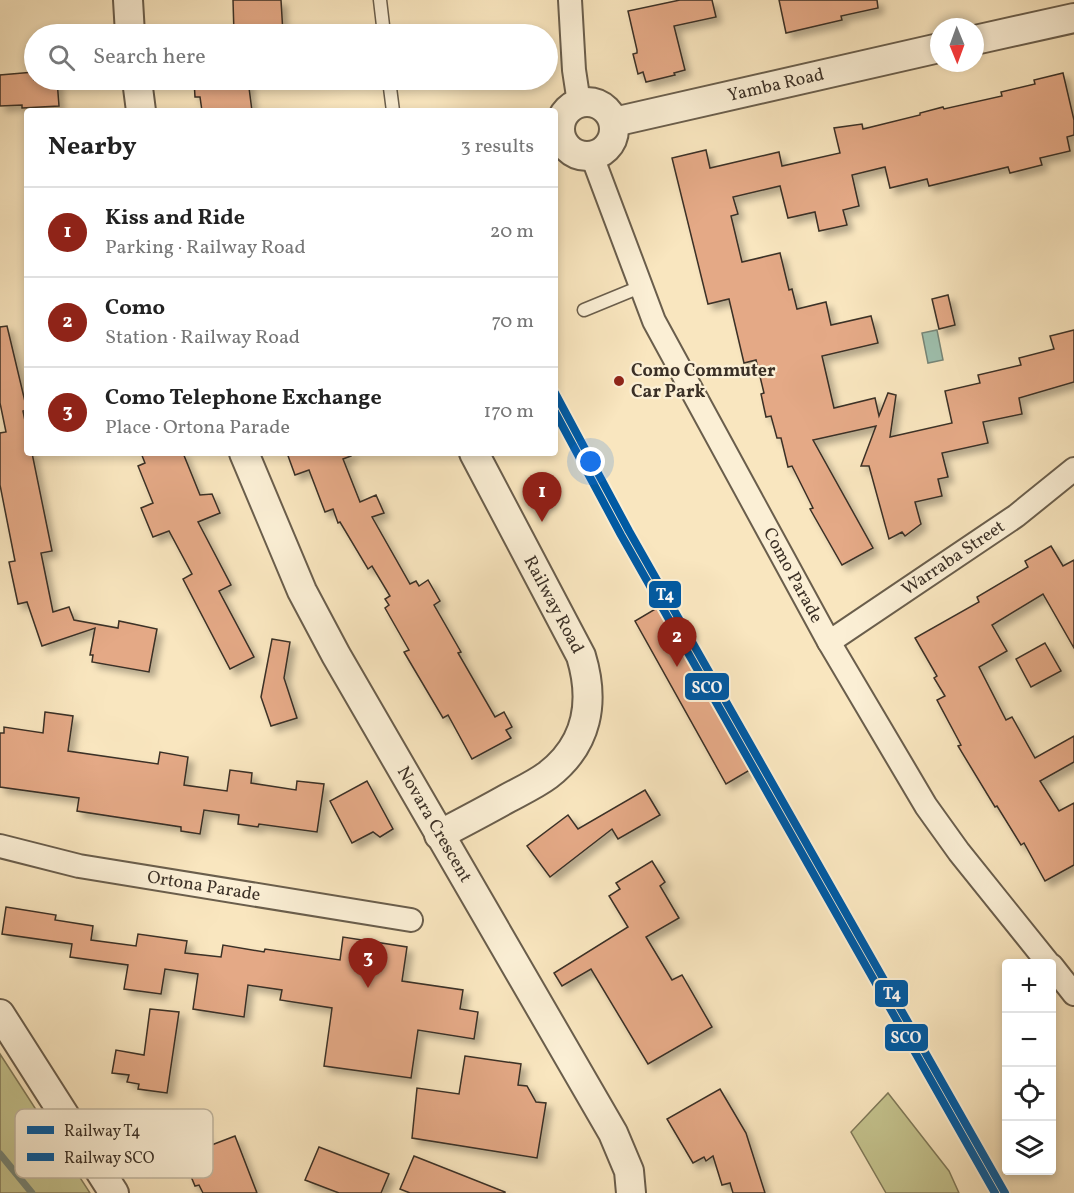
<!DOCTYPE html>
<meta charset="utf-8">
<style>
:root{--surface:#fff;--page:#f2f2f2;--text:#222;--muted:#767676;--line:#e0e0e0;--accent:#8f2418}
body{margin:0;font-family:Vollkorn,serif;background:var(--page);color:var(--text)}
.controls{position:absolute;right:18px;bottom:18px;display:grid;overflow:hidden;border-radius:6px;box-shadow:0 3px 9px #0003}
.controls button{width:54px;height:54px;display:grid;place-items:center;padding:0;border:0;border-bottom:2px solid var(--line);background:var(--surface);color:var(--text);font:30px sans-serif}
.compass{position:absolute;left:930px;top:18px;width:54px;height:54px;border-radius:50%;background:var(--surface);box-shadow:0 3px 9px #0003;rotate:179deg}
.you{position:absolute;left:591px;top:462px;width:21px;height:21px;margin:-15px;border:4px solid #fff;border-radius:50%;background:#1a73e8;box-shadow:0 0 0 9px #1a73e833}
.badge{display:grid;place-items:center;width:39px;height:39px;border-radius:50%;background:var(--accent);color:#fff;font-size:20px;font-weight:700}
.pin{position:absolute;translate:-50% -50px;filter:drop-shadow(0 2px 3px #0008)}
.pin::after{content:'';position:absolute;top:32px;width:21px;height:18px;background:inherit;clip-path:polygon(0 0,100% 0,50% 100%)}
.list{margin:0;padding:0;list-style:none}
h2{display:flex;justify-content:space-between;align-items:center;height:78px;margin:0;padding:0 24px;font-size:26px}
h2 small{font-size:20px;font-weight:400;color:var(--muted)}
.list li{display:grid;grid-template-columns:39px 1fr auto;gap:18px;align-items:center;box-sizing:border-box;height:90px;padding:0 24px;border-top:2px solid var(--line)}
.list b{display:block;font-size:22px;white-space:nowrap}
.list p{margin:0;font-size:20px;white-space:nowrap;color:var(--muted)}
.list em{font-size:20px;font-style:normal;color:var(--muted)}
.icon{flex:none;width:33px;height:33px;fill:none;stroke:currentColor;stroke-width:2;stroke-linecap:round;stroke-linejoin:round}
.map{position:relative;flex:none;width:1074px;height:1193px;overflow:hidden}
.search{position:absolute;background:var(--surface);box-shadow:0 3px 9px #0003;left:24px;top:24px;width:534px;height:66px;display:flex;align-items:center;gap:15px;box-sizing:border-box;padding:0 21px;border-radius:33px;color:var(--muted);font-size:22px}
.panel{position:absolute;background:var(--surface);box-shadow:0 3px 9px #0003;left:24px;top:108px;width:534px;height:348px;border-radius:6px}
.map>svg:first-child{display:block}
.green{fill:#c4c38e;stroke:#807a5a;stroke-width:1.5}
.water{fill:#9ec0ae;stroke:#768678;stroke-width:1.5}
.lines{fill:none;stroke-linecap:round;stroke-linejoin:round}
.stream{stroke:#768678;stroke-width:7}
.building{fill:#e4a986;stroke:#3b3026;stroke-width:1.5;filter:url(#shadow)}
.service-casing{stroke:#6a5e4c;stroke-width:15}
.minor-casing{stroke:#6a5e4c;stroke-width:26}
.tertiary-casing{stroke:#6a5e4c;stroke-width:32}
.service{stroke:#fbefd5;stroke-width:12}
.minor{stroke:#fbefd5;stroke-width:22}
.tertiary{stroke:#fbefd5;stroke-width:28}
.rail-1-casing{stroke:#fbefd5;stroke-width:12}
.rail-2-casing{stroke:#fbefd5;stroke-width:12}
.rail-1{stroke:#005aa3;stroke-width:8}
.rail-2{stroke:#005aa3;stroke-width:8}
.poi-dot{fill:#8f2418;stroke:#fbefd5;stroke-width:2}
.labels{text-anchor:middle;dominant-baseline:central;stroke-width:4.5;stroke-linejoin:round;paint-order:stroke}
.street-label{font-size:18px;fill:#3b3026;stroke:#fbefd5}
.poi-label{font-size:18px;font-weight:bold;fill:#3b3026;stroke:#fbefd5;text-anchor:start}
.key{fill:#fbefd5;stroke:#c1b6a0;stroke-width:1.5}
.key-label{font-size:16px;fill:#3b3026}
.line-badge{stroke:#fbefd5;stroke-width:2}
.badge-label{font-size:16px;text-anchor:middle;font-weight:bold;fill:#fff}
</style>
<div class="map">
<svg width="1074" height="1193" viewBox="0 0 1074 1193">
<defs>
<filter id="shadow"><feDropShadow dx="5.5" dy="5.5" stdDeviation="3" flood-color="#0004"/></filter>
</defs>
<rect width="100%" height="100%" fill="#f9e6bf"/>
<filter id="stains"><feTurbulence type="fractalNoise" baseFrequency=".00333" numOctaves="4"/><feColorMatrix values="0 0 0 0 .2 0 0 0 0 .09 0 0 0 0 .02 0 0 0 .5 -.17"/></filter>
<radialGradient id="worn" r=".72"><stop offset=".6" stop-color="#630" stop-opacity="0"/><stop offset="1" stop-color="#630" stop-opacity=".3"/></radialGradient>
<!-- green -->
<g class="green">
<path d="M0 1054 90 1193H0Z"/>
<path d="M888 1093 949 1171 959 1193H886L851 1132Z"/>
</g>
<!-- water -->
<path class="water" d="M937 330 943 360 928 363 922 333Z"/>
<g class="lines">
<!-- stream -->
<path class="stream" d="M0 1154 32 1193"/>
</g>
<!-- building -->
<g class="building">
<path d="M233 0H281L283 34H234Z"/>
<path d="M680 0H712L716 17 674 26 685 70 674 73 675 75 646 82 643 72 638 74 633 54 637 53V50L628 11Z"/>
<path d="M779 0H877L878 8 841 16 842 20 786 33Z"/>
<path d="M34 72V80H57L59 106 22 108V105L0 106V75Z"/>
<path d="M1063 73 1074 120V135L1067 137 1070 151 1040 158 1042 165 1010 173 1008 167 929 186 927 179 890 188 885 167 852 175 859 206 843 210 847 225 819 231 815 212 788 218 780 186 733 197 738 214 731 216 742 262 780 253 789 290 792 289 797 309 826 302 831 325 871 316 878 343 822 356 834 408 875 398 879 416 888 393 896 395 890 437 952 423 945 391 980 383 978 375 1021 365 1019 358 1054 349 1050 336 1074 330V382L1019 398 1022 414 983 422 988 443 942 453 948 477 938 479 942 496 915 502 921 524 905 536 902 532 889 539 869 466H861L876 426 813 440 873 548 842 565 810 509 813 508 792 466 788 467 781 438H777L771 416 766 417 761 394 764 393 756 360 744 363 729 299 708 304 672 158 706 150 710 168 779 152 782 166 840 153 834 128 862 124 863 129 920 115V113L943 107 944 109 1002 96 1001 92 1035 84 1034 80Z"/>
<path d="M194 80H248L252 111H202L200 97H195Z"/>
<path d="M948 295 955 325 939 329 932 299Z"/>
<path d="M7 326 27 410 23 411 27 431V453H32L52 551 41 553 53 612 69 607 74 620 118 628 119 621 157 629 149 672 92 662 93 655H90L95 628 42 646 27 602 18 604 9 562 15 561 0 485V433L6 432 0 403V327Z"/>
<path d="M141 453H183L200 495 212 494 220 513 198 522 231 585 219 591 254 657 230 669 183 579 192 574 169 531 153 537 141 508 153 503 138 466 145 463Z"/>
<path d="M287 453H350L351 456 343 459 360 502 376 495 384 513 372 517 410 584 416 581 419 586 428 580 440 601 434 605 461 652 458 653 495 717 504 712 512 727 506 730 511 738 472 759 448 715 443 718 404 652 409 650 385 608 389 605 385 599 390 596 372 566 368 569 340 522 338 523 333 509 325 512 309 470 295 475Z"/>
<path d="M1051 546 1063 566 1074 560V648L1043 594 992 625 1007 651 979 667 1006 720 1012 717 1035 758 1074 736V762L1040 781 1059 811 1074 803V865L1045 881 1024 843 1021 845 997 806 995 807 958 746 961 745 937 700 945 696 934 678 937 676 915 638 979 602 977 597 1028 567 1025 561Z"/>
<path d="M662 605 755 767 726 784 635 621Z"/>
<path d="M272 639 290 642 284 678 297 718 271 726 261 697Z"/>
<path d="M1045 643 1061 671 1031 687 1016 659Z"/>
<path d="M45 712 73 716 68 751 158 764 160 752 188 757 184 785 227 791 230 770 252 773 251 783 296 790 297 781 324 784 317 832 259 824 258 827 238 824 239 815 204 810 200 834 181 831V827L77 811 79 798 0 787V733H4V727L43 733Z"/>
<path d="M367 781 393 829 380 837 373 832 352 843 330 801Z"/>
<path d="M645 790 660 815 618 839 612 829 550 877 527 846 568 815 578 829Z"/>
<path d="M652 861 665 882 660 886 679 918 646 937 672 980 682 975 712 1027 648 1064 591 969 562 986 554 973 628 927 609 896 620 889 616 883Z"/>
<path d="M6 907 56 915 55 920 93 926 91 940 136 946 138 934 187 941 185 953 221 957 223 945 264 952 265 949 340 960 343 937 407 947 402 981 463 990 460 1009 478 1012 474 1039 418 1030 411 1078 324 1066 332 1008 280 1000 282 990 248 985 244 1017 193 1009 198 974 165 969 161 994 124 989 128 965 70 957 72 944 2 934Z"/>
<path d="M150 1009 179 1012 167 1093 138 1089 139 1084 127 1082 129 1075 112 1073 116 1050 144 1055Z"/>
<path d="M465 1056 521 1064 518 1085 527 1086 536 1102 546 1103 537 1158 412 1138 417 1088 459 1094Z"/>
<path d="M720 1089 746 1133 765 1193H733L730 1183 722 1185 713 1156 706 1161 704 1157 693 1163 667 1119Z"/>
<path d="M202 1128 209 1146 235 1136 257 1193H203L199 1185 195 1186 175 1138Z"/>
<path d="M319 1147 389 1174 381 1193H339L305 1180Z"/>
<path d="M414 1156 505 1192V1193H410L400 1189Z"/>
</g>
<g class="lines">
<defs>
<g id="service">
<path d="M380 0 384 34"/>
<path d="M389 80 393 111"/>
<path d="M584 310 640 287"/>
</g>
<g id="minor">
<path d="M570 0 574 70 579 103"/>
<path id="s1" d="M592 156 654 321 829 642 926 806 959 852 1049 964"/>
<path id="s2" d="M829 642 1016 516 1074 469"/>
<path id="s3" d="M0 846 79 866 411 920"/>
<path d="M1052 966 1074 994"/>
</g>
<g id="tertiary">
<path d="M128 0 130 34"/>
<path d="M975 40 1074 18"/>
<path d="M137 80 141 111"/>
<circle cx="587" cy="129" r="27"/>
<path id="s4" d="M614 122 939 48"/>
<path id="s5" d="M244 453 302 591 336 655 613 1133 629 1171 631 1193"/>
<path d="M439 835C462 823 485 811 508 798 521 791 536 784 548 775 588 744 595 702 581 656L474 453"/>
<path d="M0 1014 114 1193"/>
</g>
</defs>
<!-- service casing -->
<use href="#service" class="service-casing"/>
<!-- minor casing -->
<use href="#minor" class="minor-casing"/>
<!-- tertiary casing -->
<use href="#tertiary" class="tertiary-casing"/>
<!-- service -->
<use href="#service" class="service"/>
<!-- minor -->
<use href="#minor" class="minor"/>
<!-- tertiary -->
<use href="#tertiary" class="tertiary"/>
<defs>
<path id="rail-1" d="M555 393 629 531 1005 1193"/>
<path id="rail-2" d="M555 412 621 535 995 1193"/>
</defs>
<!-- rail-1 casing -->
<use href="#rail-1" class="rail-1-casing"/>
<!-- rail-2 casing -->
<use href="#rail-2" class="rail-2-casing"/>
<!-- rail-1 -->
<use href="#rail-1" class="rail-1"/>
<!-- rail-2 -->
<use href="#rail-2" class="rail-2"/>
</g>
<!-- markers -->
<circle class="poi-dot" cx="619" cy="381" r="6"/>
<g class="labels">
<!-- street labels -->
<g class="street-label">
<text stroke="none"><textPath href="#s4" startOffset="166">Yamba Road</textPath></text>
<text stroke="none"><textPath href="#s2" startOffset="150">Warraba Street</textPath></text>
<text stroke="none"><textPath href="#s1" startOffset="466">Como Parade</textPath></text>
<text transform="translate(553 605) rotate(62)">Railway Road</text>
<text stroke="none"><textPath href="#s5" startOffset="418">Novara Crescent</textPath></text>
<text stroke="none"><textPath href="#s3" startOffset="208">Ortona Parade</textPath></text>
</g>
<!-- poi labels -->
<g class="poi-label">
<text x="631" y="371">Como Commuter<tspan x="631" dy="21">Car Park</tspan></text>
</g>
</g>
<!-- legend -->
<rect x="15" y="1109" width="198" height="69" rx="9" class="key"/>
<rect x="27" y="1126" width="27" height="8" fill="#005aa3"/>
<rect x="27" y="1153" width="27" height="8" fill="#005aa3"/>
<g class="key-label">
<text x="64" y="1136">Railway T4</text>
<text x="64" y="1163">Railway SCO</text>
</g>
<g class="line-badge">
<rect x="648" y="580" width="34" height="29" rx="6" fill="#005aa3"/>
<rect x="684" y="672" width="46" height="29" rx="6" fill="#005aa3"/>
<rect x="874" y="979" width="35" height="29" rx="6" fill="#005aa3"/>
<rect x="884" y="1023" width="45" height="29" rx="6" fill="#005aa3"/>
</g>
<g class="badge-label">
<text x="665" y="600">T4</text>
<text x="707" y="693">SCO</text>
<text x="892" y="999">T4</text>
<text x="906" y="1043">SCO</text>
</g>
<rect width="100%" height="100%" filter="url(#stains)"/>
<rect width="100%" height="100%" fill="url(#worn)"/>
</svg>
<div class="controls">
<button>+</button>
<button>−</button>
<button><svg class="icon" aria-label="locate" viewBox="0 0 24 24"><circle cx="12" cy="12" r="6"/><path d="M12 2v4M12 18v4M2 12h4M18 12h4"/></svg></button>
<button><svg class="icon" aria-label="layers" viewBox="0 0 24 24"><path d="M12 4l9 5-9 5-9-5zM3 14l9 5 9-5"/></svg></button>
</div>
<svg class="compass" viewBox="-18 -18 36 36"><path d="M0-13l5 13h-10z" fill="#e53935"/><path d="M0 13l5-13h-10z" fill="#767676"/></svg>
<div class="you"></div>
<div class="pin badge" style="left:542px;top:522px">1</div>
<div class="pin badge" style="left:677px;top:667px">2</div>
<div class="pin badge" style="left:368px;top:988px">3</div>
<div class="search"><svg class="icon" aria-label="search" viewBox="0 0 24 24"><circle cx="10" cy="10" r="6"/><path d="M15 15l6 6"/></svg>Search here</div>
<section class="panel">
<h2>Nearby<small>3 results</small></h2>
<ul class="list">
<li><span class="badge">1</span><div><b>Kiss and Ride</b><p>Parking · Railway Road</p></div><em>20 m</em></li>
<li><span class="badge">2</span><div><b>Como</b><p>Station · Railway Road</p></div><em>70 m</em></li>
<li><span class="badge">3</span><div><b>Como Telephone Exchange</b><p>Place · Ortona Parade</p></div><em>170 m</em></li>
</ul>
</section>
</div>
